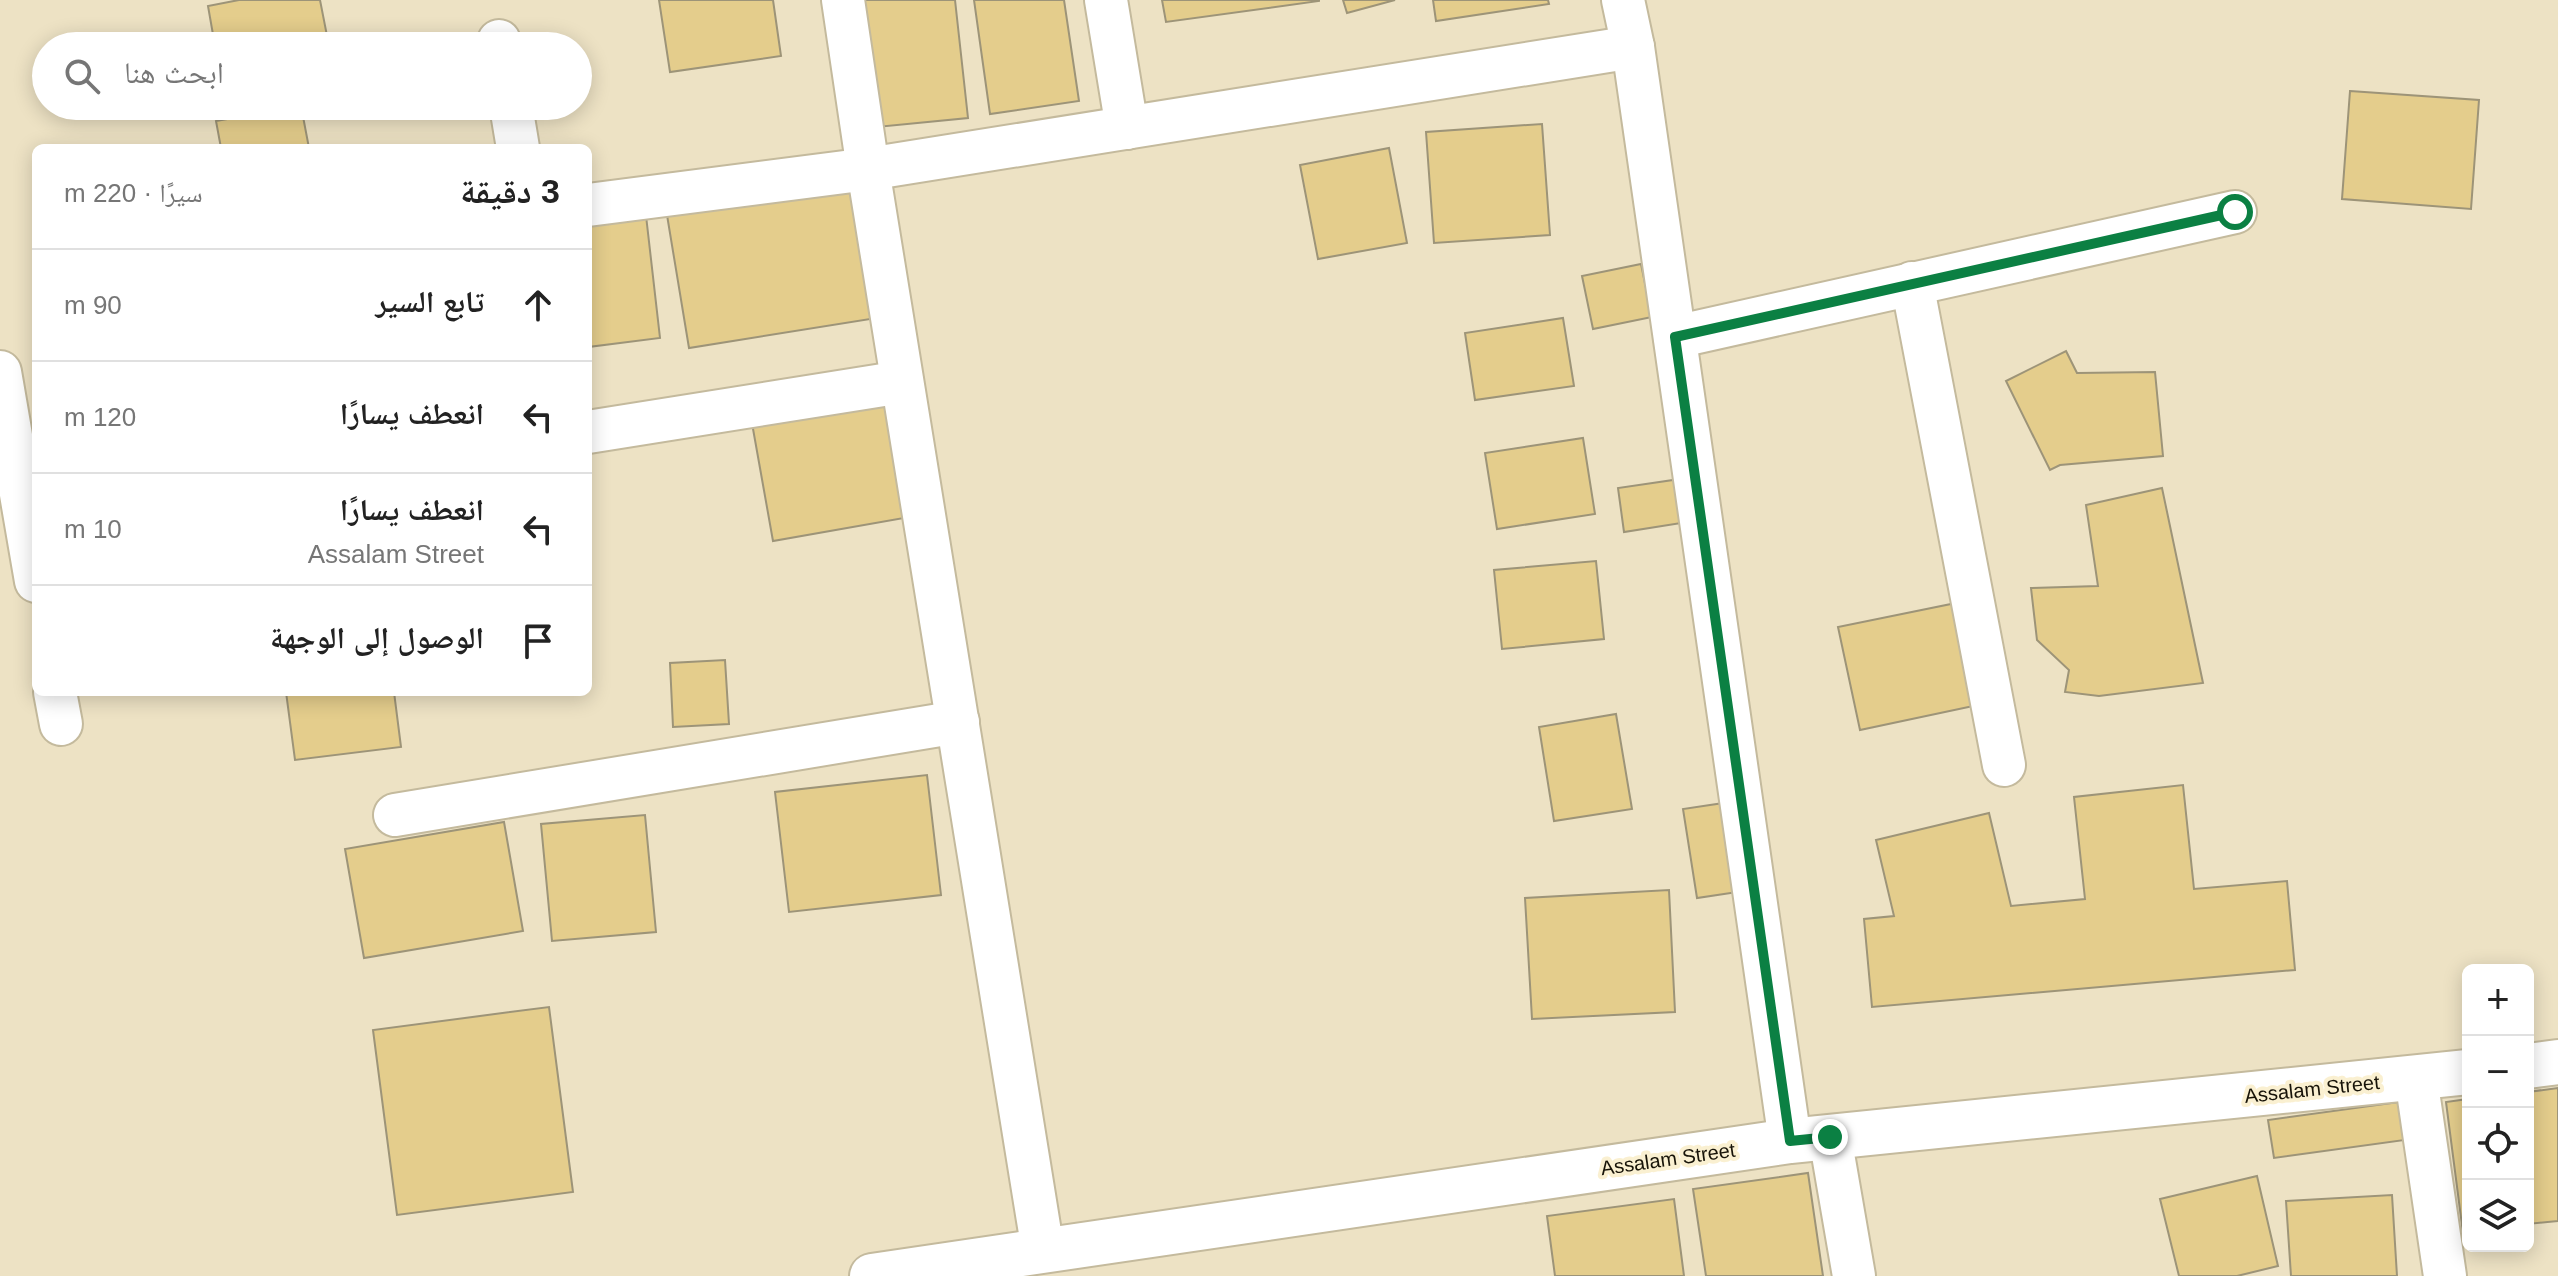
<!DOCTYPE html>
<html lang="ar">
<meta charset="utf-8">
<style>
:root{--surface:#fff;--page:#f6f6f6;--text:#222;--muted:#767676;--line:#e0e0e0}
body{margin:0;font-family:Arial,"Noto Naskh Arabic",sans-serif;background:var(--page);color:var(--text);direction:rtl}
.controls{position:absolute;right:24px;bottom:24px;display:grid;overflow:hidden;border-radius:12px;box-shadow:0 4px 20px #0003}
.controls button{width:72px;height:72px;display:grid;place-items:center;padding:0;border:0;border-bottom:2px solid var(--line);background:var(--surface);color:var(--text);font:40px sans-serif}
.stop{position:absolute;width:24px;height:24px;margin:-18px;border:6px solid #0b8043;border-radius:50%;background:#fff}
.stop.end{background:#0b8043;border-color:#fff;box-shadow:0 2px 8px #0008}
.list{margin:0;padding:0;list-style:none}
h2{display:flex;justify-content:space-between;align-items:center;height:104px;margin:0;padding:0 32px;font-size:34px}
h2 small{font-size:26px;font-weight:400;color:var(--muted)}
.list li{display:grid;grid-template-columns:52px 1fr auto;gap:24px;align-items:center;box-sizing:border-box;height:112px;padding:0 32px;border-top:2px solid var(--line)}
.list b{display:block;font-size:30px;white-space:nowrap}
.list p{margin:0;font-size:26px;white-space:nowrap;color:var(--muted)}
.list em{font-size:26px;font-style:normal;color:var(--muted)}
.icon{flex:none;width:44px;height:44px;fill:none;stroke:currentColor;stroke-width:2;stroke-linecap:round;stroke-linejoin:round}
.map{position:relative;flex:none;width:2558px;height:1276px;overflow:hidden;direction:ltr}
.search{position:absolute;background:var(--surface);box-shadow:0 4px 20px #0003;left:32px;top:32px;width:560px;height:88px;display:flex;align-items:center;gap:20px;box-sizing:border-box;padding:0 28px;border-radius:44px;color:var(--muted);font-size:30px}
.panel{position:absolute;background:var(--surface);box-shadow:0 4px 20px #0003;left:32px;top:144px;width:560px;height:552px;border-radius:12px;direction:rtl}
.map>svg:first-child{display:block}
.building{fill:#e4cd8c;stroke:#9d9478;stroke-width:2}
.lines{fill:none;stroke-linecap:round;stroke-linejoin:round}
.minor-casing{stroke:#c4ba9d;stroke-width:46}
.secondary-casing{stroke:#c4ba9d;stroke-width:48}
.minor{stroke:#fff;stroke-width:42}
.secondary{stroke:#fff;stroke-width:44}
.route{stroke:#0b8043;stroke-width:10}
.labels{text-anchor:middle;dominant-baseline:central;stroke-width:8;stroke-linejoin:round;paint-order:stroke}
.street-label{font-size:20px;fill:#171308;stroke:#faf0d1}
</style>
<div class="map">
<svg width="2558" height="1276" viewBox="0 0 2558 1276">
<rect width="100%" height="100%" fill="#ede2c4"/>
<!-- building -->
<g class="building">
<path d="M239 0H320L329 46H215L208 6Z"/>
<path d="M659 0H773L781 56 670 72Z"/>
<path d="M863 0H955L968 118 877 127Z"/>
<path d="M974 0H1064L1079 101 990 114Z"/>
<path d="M1162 0H1319V1L1166 22Z"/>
<path d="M1343 0H1395L1347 13Z"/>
<path d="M1433 0H1548L1549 4 1436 21Z"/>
<path d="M2350 91 2479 100 2471 209 2342 199Z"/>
<path d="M301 106 309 148H221L216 121Z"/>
<path d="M1542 124 1550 235 1434 243 1426 132Z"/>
<path d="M1389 148 1407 243 1318 259 1300 165Z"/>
<path d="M861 184 883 317 689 348 667 215Z"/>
<path d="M644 198 660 338 588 347V205Z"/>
<path d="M1641 264 1652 317 1593 329 1582 276Z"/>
<path d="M1563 318 1574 386 1475 400 1465 333Z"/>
<path d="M2066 351 2077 373 2155 372 2163 456 2060 465 2050 470 2006 381Z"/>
<path d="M882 389 904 518 773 541 750 412Z"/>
<path d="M1583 438 1595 514 1497 529 1485 453Z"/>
<path d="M1687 478 1694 521 1624 532 1618 488Z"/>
<path d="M2162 488 2203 683 2099 696 2065 692 2069 670 2037 640 2031 588 2098 586 2086 505Z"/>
<path d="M1596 561 1604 639 1502 649 1494 570Z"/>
<path d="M1956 603 1978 705 1860 730 1838 627Z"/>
<path d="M725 660 729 724 673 727 670 663Z"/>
<path d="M286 692H394L401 747 295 760Z"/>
<path d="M1616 714 1632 809 1554 821 1539 727Z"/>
<path d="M927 775 941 895 789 912 775 792Z"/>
<path d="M2183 785 2194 889 2287 881 2295 970 1872 1007 1864 919 1894 916 1876 840 1989 813 2011 906 2085 899 2074 797Z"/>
<path d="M1737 801 1751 890 1697 898 1683 809Z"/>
<path d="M645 815 656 932 552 941 541 824Z"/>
<path d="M504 822 523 931 364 958 345 849Z"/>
<path d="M1669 890 1675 1012 1532 1019 1525 898Z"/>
<path d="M549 1007 573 1192 397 1215 373 1030Z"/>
<path d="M2558 1088V1221L2528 1224V1092Z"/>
<path d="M2468 1099V1232L2463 1233 2446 1102Z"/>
<path d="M2406 1101 2412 1139 2274 1158 2268 1120Z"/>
<path d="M1808 1173 1823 1276H1706L1693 1189Z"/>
<path d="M2257 1176 2278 1266 2237 1276H2179L2160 1199Z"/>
<path d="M2392 1195 2397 1276H2291L2286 1201Z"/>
<path d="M1674 1199 1684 1276H1555L1547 1216Z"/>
</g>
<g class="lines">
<defs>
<g id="minor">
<path d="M843 0 868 169 1043 1251"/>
<path d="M1106 0 1127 128"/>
<path d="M1623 0 1633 47 1790 1141"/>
<path d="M499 41 500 46"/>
<path d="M511 106 518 148"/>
<path d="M588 205 868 169 1633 47"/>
<path d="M1912 283 2004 765"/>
<path d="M1675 337 2235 212"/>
<path d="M0 372 36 581"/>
<path d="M588 432 902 382"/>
<path d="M55 692 61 724"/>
<path d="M395 815 958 722"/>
<path d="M2416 1078 2445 1276"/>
<path d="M1830 1137 1854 1276"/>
</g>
<g id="secondary">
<path d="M2528 1066 2558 1062"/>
<path d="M872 1276 1790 1141 2468 1072"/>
</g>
</defs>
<!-- minor casing -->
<use href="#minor" class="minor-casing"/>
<!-- secondary casing -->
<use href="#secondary" class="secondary-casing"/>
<!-- minor -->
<use href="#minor" class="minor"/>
<!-- secondary -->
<use href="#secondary" class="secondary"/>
</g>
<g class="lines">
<!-- route -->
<path class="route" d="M1830 1137 1790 1141 1675 337 2235 212"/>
</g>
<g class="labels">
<!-- street labels -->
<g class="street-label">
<text transform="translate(2312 1089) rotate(-6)">Assalam Street</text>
<text transform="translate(1668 1159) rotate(-8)">Assalam Street</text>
</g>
</g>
</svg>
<div class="controls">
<button>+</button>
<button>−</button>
<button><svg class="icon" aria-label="locate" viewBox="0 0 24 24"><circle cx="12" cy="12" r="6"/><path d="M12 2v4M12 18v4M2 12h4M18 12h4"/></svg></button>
<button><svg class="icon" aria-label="layers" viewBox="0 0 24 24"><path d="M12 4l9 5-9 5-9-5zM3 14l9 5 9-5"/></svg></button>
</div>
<div class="stop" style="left:2235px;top:212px"></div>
<div class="stop end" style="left:1830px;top:1137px"></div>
<div class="search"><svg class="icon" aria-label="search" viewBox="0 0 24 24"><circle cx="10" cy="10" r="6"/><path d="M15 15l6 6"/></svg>ابحث هنا</div>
<section class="panel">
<h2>3 دقيقة<small>سيرًا · 220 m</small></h2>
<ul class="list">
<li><svg class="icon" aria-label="ahead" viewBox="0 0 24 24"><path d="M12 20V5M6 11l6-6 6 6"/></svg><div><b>تابع السير</b></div><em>90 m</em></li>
<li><svg class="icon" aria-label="left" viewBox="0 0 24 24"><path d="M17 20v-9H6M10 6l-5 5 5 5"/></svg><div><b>انعطف يسارًا</b></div><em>120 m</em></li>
<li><svg class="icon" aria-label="left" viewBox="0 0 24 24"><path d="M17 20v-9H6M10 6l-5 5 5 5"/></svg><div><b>انعطف يسارًا</b><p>Assalam Street</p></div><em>10 m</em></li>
<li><svg class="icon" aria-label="arrive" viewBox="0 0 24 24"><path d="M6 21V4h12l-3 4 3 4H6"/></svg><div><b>الوصول إلى الوجهة</b></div></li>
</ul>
</section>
</div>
